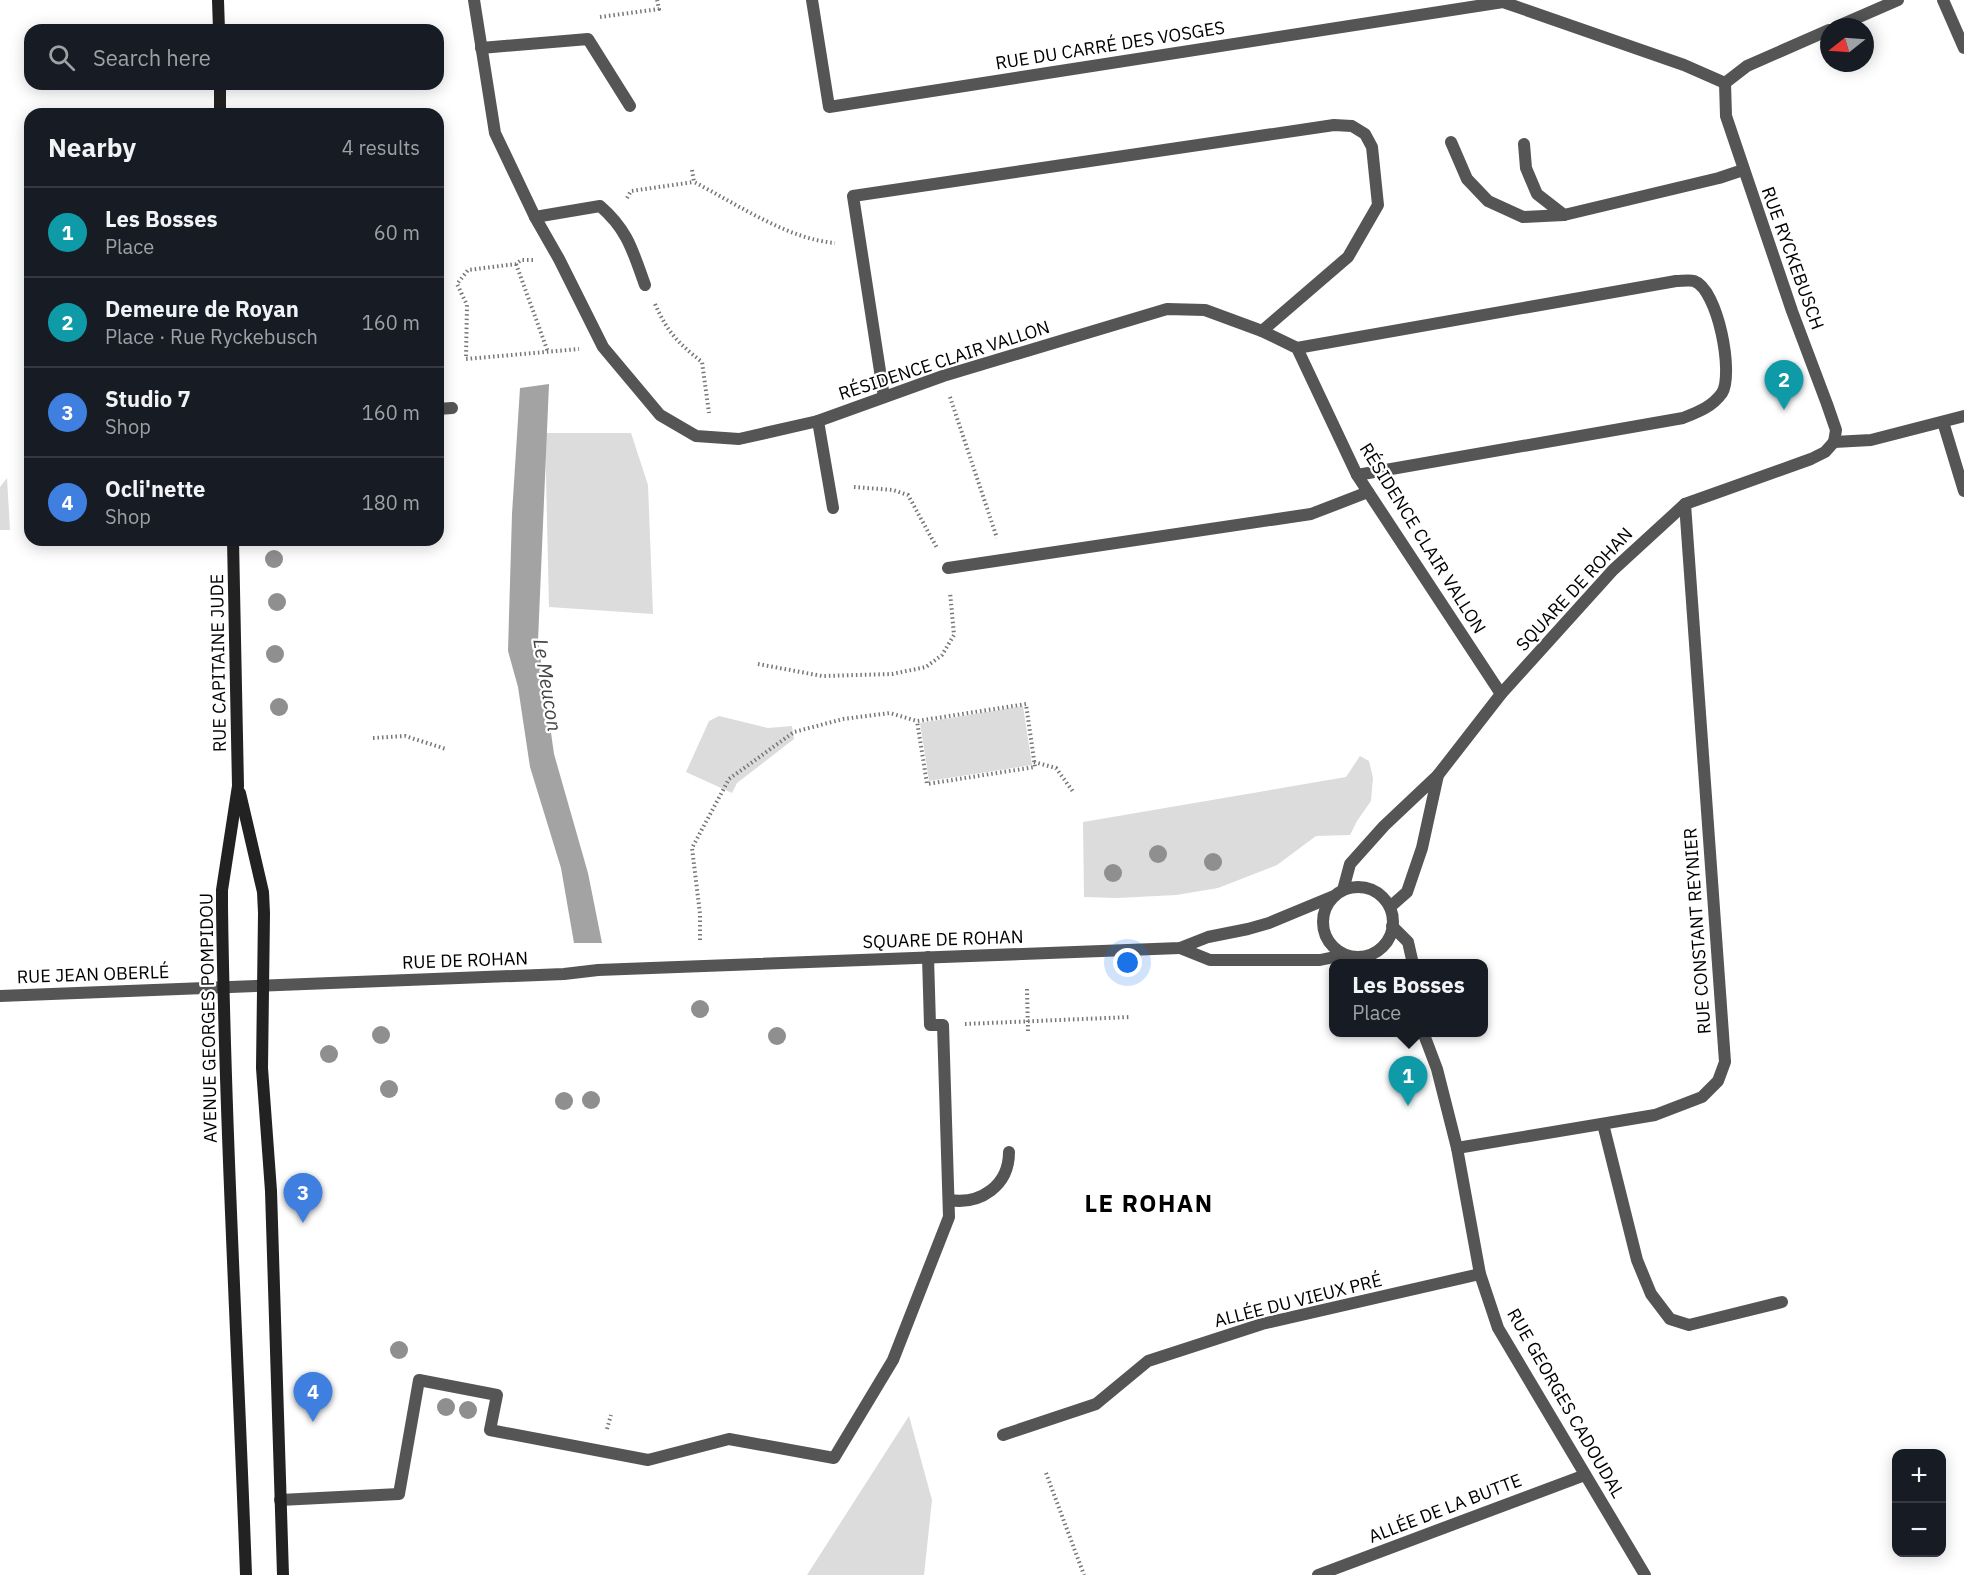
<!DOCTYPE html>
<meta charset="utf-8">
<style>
:root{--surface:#171b24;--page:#242831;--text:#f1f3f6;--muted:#9ea1a6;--line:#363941;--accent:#ea580c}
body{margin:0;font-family:"IBM Plex Sans",sans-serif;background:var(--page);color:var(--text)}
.controls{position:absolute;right:18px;bottom:18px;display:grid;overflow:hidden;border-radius:12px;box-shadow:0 3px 15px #0003}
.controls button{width:54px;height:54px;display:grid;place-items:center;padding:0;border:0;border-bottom:2px solid var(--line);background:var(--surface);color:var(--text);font:30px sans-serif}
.compass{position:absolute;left:1820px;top:18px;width:54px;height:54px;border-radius:50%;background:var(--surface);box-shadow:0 3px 15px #0003;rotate:253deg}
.you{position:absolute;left:1128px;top:963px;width:21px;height:21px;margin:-15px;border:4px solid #fff;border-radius:50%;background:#1a73e8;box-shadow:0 0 0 9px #1a73e833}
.badge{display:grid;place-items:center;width:39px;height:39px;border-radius:50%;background:var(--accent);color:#fff;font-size:20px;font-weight:700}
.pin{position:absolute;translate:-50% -50px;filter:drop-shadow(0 2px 3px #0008)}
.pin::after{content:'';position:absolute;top:32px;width:21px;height:18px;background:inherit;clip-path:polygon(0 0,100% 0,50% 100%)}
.popup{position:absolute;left:1329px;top:959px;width:159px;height:78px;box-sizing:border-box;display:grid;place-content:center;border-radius:12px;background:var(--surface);filter:drop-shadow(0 2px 4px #0005);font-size:20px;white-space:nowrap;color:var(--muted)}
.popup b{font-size:22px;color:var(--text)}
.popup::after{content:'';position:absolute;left:50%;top:100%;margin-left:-12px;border:12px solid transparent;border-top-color:var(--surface)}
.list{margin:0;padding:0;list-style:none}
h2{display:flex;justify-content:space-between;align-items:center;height:78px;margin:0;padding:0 24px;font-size:26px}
h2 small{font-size:20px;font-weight:400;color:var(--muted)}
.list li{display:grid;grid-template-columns:39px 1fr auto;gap:18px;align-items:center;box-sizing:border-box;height:90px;padding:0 24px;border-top:2px solid var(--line)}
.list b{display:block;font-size:22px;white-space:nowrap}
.list p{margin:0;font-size:20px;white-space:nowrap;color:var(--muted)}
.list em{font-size:20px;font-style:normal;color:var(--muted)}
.icon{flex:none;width:33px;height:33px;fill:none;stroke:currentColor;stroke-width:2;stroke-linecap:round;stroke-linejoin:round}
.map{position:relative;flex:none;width:1964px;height:1575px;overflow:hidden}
.search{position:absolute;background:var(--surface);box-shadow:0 3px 15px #0003;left:24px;top:24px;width:420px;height:66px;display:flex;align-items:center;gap:15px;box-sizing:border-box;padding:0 21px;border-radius:18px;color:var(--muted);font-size:22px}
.panel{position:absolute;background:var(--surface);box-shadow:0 3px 15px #0003;left:24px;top:108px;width:420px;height:438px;border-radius:18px}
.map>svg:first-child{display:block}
.green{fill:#dcdcdc}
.water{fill:#a3a3a3}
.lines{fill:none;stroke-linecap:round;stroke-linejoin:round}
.path{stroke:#777;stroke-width:4;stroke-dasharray:1.5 3;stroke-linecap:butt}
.service{stroke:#555;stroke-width:12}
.minor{stroke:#555;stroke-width:12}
.secondary{stroke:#222;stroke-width:12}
.tree{fill:#8f8f8f}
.labels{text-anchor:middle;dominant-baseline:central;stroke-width:4.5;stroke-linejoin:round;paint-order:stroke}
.street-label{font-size:18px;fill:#000;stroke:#fff}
.water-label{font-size:20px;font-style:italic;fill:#444;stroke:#fff}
.district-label{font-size:24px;font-weight:bold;letter-spacing:1.5px;fill:#000;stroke:#fff}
</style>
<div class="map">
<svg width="1964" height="1575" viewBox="0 0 1964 1575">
<rect width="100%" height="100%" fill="#fff"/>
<!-- green -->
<g class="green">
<path d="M545 433H631L648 485 653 614 549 607Z"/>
<path d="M7 478 10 530H0V487Z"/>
<path d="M1023 706 1032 765 929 781 920 723Z"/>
<path d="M719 716 768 728 792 726 794 739 737 783 732 793 686 772 709 721Z"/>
<path d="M1360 756 1369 761 1373 778 1371 801 1357 821 1350 835 1316 836 1277 865 1218 888 1176 895 1118 898 1084 897 1083 822 1346 777Z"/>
<path d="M909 1416 932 1500 924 1575H807Z"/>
</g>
<!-- water -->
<path class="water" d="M549 384 538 641 554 754 588 873 602 943H574L561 868 530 767 518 687 508 651 512 514 520 388Z"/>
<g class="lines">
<!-- path -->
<g class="path">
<path d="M600 17 659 9 657 0"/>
<path d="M692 170 694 182C737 204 787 239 835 243"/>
<path d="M627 198 631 191 694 182"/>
<path d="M533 260H521L516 264 468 270 457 284 467 305 466 359 579 349"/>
<path d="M516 264 548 352"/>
<path d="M655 304C668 333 678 343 702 362L709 413"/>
<path d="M950 397 997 538"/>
<path d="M854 487 893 490 908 495 937 548"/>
<path d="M758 664 822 676 892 674 926 667 942 655 954 635 950 592"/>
<path d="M373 738 405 736 446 749"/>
<path d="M1034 762 1056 768 1074 793"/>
<path d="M700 940V914L692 848 729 779 794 732 843 719 890 713 917 721 1026 704 1035 767 927 784 917 721"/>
<path d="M1027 989 1028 1033"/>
<path d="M965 1024 1130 1017"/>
<path d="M607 1429 611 1415"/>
<path d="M1046 1473 1084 1575"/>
</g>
<!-- service -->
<g class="service">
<path d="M1943 0 1964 48"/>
<path d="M481 48 588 39 630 106"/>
<path d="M1451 142 1467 179 1488 201 1523 217 1564 215 1719 178 1743 170"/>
<path d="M1524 144 1526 168 1537 194 1564 215"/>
<path d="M535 217 600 206C628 230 633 252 645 285"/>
<path d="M1297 348 1676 281C1681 281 1690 280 1694 281 1718 289 1734 374 1722 393 1712 407 1698 412 1683 418L1357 475"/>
<path d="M884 397 853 196 1334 125 1352 126 1365 134 1372 147 1378 205 1348 257 1262 331"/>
<path d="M438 409 452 408"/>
<path d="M818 421 833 508"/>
<path d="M948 568 1311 514 1368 492"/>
<path d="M1603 1124 1637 1260 1651 1294 1670 1319 1689 1325 1782 1302"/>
<path d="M949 1200C980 1205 1009 1186 1009 1152"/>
<path d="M280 1500 399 1494 419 1380 497 1395 490 1430 648 1460 729 1439 834 1458 893 1360 949 1217 943 1025H930L928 957"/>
</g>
<!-- minor -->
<g class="minor">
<path d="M474 0 495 133 535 217 559 259 603 347 660 415 696 436 739 439 818 421 943 376 1167 309 1205 310 1262 331 1297 348 1357 475 1501 694"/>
<path d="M812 0 829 107 1503 2 1684 65 1725 83"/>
<path d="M1836 27 1898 0"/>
<path d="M1725 83 1726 116 1792 311 1827 404 1836 430 1834 442"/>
<path d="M1725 83 1747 66 1829 30"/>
<path d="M1943 422 1964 491"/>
<path d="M1834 442 1871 440 1964 416"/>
<circle cx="1358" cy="922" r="35"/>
<path d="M1343 890 1350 864 1384 826 1438 775 1501 694 1613 570 1685 504 1811 459 1825 452 1834 442"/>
<path d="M1390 907 1407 892 1422 848 1438 775"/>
<path d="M1392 926 1408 942 1413 964"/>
<path d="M1180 948 1210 960H1320L1344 955"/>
<path d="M0 996 564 974 598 970 1180 948 1208 937 1248 929 1269 923 1334 896"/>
<path d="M1423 1032 1437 1069 1457 1148 1480 1274 1498 1328 1645 1575"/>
<path d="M1457 1148 1655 1115 1702 1097 1718 1081 1725 1062 1685 504"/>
<path d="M1003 1435 1096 1404 1148 1361 1262 1324 1480 1274"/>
<path d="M1318 1575 1585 1475"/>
</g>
<!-- secondary -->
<g class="secondary">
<path d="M218 0 219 30"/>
<path d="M220 84V114"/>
<path d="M233 540 238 786 222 890V907C225 1129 238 1352 246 1575"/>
<path d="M240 793 263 892 264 913 262 1068 271 1191 283 1575"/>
</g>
</g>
<!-- trees -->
<g class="tree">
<circle cx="274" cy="559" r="9"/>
<circle cx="277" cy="602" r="9"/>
<circle cx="275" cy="654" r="9"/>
<circle cx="279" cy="707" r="9"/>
<circle cx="1158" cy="854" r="9"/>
<circle cx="1213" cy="862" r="9"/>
<circle cx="1113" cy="873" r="9"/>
<circle cx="700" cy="1009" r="9"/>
<circle cx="381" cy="1035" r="9"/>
<circle cx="777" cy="1036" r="9"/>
<circle cx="329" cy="1054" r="9"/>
<circle cx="389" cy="1089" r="9"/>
<circle cx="591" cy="1100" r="9"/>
<circle cx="564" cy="1101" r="9"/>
<circle cx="399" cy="1350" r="9"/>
<circle cx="446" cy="1407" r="9"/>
<circle cx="468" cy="1410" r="9"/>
</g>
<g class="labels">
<!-- street labels -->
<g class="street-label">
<text transform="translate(1110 45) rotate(-9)">RUE DU CARRÉ DES VOSGES</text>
<text transform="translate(1793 258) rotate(70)">RUE RYCKEBUSCH</text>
<text transform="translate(944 360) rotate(-18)">RÉSIDENCE CLAIR VALLON</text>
<text transform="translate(1423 538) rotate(58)">RÉSIDENCE CLAIR VALLON</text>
<text transform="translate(1574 589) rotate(-47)">SQUARE DE ROHAN</text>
<text transform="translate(218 663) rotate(-91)">RUE CAPITAINE JUDE</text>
<text transform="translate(1697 931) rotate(-94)">RUE CONSTANT REYNIER</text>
<text transform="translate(943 939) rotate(-2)">SQUARE DE ROHAN</text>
<text transform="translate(465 960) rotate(-2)">RUE DE ROHAN</text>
<text transform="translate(93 974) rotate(-2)">RUE JEAN OBERLÉ</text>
<text transform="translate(208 1018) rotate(-91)">AVENUE GEORGES POMPIDOU</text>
<text transform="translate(1298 1300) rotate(-14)">ALLÉE DU VIEUX PRÉ</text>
<text transform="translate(1566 1403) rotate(60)">RUE GEORGES CADOUDAL</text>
<text transform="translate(1445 1508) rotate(-21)">ALLÉE DE LA BUTTE</text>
</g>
<!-- water labels -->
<g class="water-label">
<text transform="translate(548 685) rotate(81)">Le Meucon</text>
</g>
<!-- district labels -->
<g class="district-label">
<text x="1149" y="1203">LE ROHAN</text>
</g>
</g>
</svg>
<div class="controls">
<button>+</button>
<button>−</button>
</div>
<svg class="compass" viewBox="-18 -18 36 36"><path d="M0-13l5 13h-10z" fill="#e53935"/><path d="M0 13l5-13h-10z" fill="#9ea1a6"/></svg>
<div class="you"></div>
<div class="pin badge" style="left:1408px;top:1106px;background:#0f9aa8">1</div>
<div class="popup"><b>Les Bosses</b>Place</div>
<div class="pin badge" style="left:1784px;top:410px;background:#0f9aa8">2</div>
<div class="pin badge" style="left:303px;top:1223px;background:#3f7fe0">3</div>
<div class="pin badge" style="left:313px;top:1422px;background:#3f7fe0">4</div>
<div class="search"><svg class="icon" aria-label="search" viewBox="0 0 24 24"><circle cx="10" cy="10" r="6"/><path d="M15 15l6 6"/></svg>Search here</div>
<section class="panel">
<h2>Nearby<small>4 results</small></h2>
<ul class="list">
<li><span class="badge" style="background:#0f9aa8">1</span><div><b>Les Bosses</b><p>Place</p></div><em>60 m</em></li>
<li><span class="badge" style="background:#0f9aa8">2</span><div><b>Demeure de Royan</b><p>Place · Rue Ryckebusch</p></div><em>160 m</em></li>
<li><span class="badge" style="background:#3f7fe0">3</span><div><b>Studio 7</b><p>Shop</p></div><em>160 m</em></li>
<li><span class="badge" style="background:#3f7fe0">4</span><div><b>Ocli'nette</b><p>Shop</p></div><em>180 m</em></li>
</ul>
</section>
</div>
